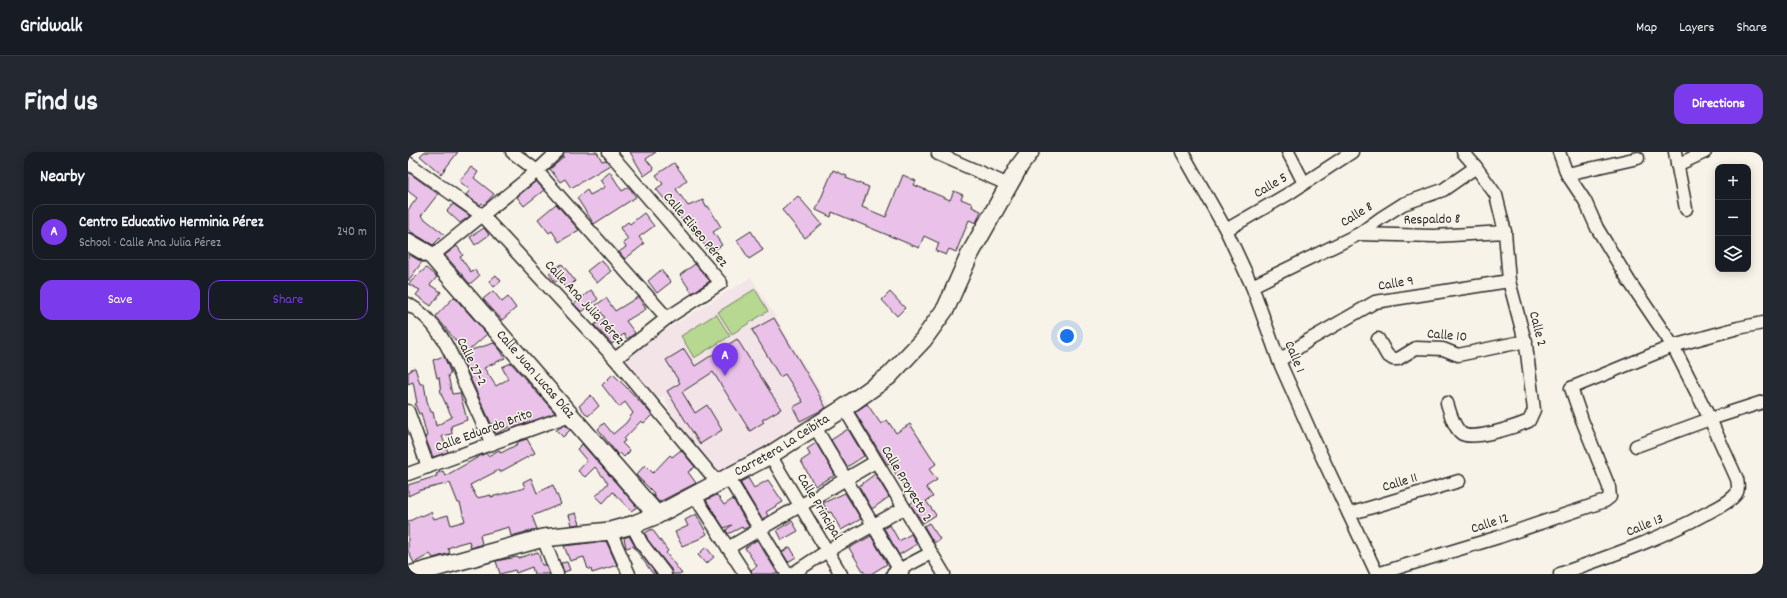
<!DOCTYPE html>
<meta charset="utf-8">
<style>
:root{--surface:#171b24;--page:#242831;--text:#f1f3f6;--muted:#9ea1a6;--line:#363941;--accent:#7c3aed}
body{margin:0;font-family:Dekko,sans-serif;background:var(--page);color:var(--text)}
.controls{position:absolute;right:12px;top:12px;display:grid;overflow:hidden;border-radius:8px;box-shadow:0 2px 10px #0003}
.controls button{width:36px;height:36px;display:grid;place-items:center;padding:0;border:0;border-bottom:1px solid var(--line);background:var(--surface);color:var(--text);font:20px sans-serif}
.you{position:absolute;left:659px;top:184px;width:14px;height:14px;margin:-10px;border:3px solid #fff;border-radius:50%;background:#1a73e8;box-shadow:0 0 0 6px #1a73e833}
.badge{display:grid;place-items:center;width:26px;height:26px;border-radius:50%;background:var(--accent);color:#fff;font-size:13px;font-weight:700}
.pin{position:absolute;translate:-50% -33px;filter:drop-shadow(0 1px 2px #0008)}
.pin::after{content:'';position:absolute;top:21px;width:14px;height:12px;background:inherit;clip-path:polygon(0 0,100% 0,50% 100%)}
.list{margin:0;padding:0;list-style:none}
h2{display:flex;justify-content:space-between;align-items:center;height:52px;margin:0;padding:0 16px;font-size:17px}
h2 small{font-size:13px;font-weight:400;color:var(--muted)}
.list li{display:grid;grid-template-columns:26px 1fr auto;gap:12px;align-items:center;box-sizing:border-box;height:56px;margin:0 8px 8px;padding:0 8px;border:1px solid var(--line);border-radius:12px}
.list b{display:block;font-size:15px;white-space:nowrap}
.list p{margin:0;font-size:13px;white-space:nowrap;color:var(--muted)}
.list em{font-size:13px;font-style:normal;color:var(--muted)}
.actions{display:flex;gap:8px;padding:12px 16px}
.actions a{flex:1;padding:9px 0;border:1px solid var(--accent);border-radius:12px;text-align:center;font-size:14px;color:var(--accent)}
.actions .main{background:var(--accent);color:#fff}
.icon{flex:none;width:22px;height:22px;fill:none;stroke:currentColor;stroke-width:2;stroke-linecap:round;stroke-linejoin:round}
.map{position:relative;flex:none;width:1355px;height:422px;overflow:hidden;border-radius:12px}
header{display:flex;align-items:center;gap:24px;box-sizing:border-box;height:56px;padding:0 20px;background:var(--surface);border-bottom:1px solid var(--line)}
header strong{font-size:19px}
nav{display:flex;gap:22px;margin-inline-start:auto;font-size:14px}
.intro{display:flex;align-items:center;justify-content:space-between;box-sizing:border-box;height:96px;padding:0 24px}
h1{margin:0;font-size:28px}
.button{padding:10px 18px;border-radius:12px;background:var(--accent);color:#fff;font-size:14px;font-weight:700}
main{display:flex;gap:24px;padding:0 24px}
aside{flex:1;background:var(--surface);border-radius:12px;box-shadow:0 2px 10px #0003}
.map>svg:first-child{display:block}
.built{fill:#f3e4e8}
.green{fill:#b7d891;stroke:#71825e}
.building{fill:#eac1e9;stroke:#2b2b2b}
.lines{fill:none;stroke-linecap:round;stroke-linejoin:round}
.street-casing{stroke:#2b2b2b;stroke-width:15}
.secondary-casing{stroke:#2b2b2b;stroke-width:20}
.street{stroke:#f7f3e8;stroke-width:12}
.secondary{stroke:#f7f3e8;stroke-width:17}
.labels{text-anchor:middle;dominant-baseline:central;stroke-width:3;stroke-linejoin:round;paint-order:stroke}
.street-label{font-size:14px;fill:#2b2b2b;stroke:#f7f3e8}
</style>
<header>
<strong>Gridwalk</strong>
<nav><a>Map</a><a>Layers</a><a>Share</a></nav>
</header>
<div class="intro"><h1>Find us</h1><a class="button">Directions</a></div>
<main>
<aside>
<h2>Nearby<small></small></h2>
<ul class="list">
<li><span class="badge">A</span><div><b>Centro Educativo Herminia Pérez</b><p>School · Calle Ana Julia Pérez</p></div><em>240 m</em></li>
</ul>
<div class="actions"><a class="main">Save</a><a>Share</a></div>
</aside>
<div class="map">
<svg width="1355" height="422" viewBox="0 0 1355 422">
<rect width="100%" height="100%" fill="#f7f3e8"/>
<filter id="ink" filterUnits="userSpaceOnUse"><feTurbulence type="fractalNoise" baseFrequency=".025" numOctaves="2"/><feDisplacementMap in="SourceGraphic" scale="8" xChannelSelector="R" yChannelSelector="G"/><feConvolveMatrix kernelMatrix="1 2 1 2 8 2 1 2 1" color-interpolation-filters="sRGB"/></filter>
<g filter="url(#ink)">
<!-- built -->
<path class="built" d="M343 125 424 258 311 325 265 268 256 244 247 248 216 204Z"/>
<!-- green -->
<g class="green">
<path d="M347 137 360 159 324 182 310 160Z"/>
<path d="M308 162 322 184 286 206 273 184Z"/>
</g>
<!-- building -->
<g class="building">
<path d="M16 0H50L33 22 12 4Z"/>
<path d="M156 0H189L194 9 198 8 202 13 163 36 157 27 152 30 142 17 155 6Z"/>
<path d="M222 0H248L238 7 246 17 236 24Z"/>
<path d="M266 11 279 28 268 37 280 54 295 48 298 55 300 54 313 75 305 80 314 93 302 101 292 86 290 87 276 67 274 68 248 37 255 32 248 23Z"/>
<path d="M63 15 70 20 66 26 86 42 76 53 74 51 72 53 58 43 62 38 51 29Z"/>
<path d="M425 18 439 24 438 26 461 35 454 55 478 65 495 23 508 29 506 33 542 48 546 39 555 43 553 47 565 52 564 55 573 59 568 71 561 68 548 100 541 97 538 103 528 99 531 91 516 84 511 96 424 60 423 65 408 58Z"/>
<path d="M0 20 30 42 13 64 36 82 25 93 0 78V58L9 46 0 39Z"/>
<path d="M202 20 214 39 221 35 228 45 186 72 169 46 179 38 182 43 197 35 192 28Z"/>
<path d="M128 29 136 38 116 54 109 45Z"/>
<path d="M390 44 414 72 397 86 374 58Z"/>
<path d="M45 52 62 64 52 71 39 59Z"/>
<path d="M148 52 171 78 151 90 144 79 141 81 130 67Z"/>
<path d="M236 61 246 74 231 85 236 92 217 107 211 100 218 95 215 91 220 87 212 76 220 70 222 72Z"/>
<path d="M76 76 81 83 67 93 62 85Z"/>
<path d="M343 79 355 98 341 107 329 88Z"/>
<path d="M49 94 55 103 52 105 63 120 66 117 71 124 62 132 37 103Z"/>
<path d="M0 102 14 110 0 129Z"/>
<path d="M193 108 203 119 189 131 179 119Z"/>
<path d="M154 112 167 129 159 137 150 128 147 130 141 121Z"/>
<path d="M287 112 302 129 284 141 272 123Z"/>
<path d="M18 116 29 125 22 133 33 140 23 154 8 143 12 138 0 132Z"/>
<path d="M253 118 263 130 249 141 240 129Z"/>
<path d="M88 123 93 129 86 135 81 129Z"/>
<path d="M183 138 190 147 174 160 166 152Z"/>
<path d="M85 139 94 150 100 145 108 156 94 168 75 147Z"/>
<path d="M482 140 497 156 489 164 474 148Z"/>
<path d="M46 145 79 182 60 199 86 191 93 199 97 206 76 216 88 234 100 227 94 215 103 211 147 261 102 277 101 275 88 282 58 217 50 194 51 193 28 164Z"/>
<path d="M230 145 238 157 218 169 227 181 219 187 216 182 204 192 186 173 197 166 188 153 198 146 207 159Z"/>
<path d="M366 166 408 237 418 256 392 269 385 255 395 250 377 222 372 225 344 178Z"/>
<path d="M329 187 373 257 354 268 356 270 342 279 305 220 274 240 287 261 299 253 314 278 292 292 259 239 272 231 258 208 276 197 287 214Z"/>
<path d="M36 204 43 222 40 223 44 242 52 241 59 268 43 274 44 282 34 284 40 300 25 305 17 285 19 284 13 261 11 262 7 252 9 251 5 230 0 232V220L3 219V217L7 216 12 232H16L19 249 23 260H25L28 274 44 265 33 242 31 225 29 226 25 208Z"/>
<path d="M205 222 225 242 244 263 236 271 233 269 216 287 217 289 214 291 222 299 216 305 212 301 210 303 190 277 196 271 205 282 218 271 225 261 217 250 211 255 194 233Z"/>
<path d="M183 243 191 254 180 264 171 254Z"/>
<path d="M459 252 473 272 479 268 488 281 502 272 528 312 521 317 529 328 518 335 525 345 518 349 528 363 515 371 502 352 507 348 497 332 495 333 481 311 479 312 447 260Z"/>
<path d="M157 273 162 278 155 285 148 278Z"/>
<path d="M440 277 456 304 439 315 423 288Z"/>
<path d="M119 287 127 301 92 320 91 318 62 333 69 346 83 343V345L117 336 115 330 123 326 129 341 145 333 153 352 124 364 129 377 103 384 101 375 72 383 74 392 63 396 61 389 50 392 40 396 42 401 25 406 22 402 6 411 0 399V370L13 363 14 364 23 360 26 367 40 363 43 373 57 369 52 351H50L42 331 13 338 0 344V333L29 324 28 322 35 319 37 324 74 303 78 301 80 304 91 298 93 301 110 292 109 290Z"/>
<path d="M408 291 427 323 407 334 393 309 402 303 399 297Z"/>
<path d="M174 292 229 355 223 359 205 340 195 351 188 344 200 331 187 315 177 325 170 319 179 309 169 297Z"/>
<path d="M273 298 287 315 280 320 288 331 251 350 245 343 246 341 228 323 237 313 245 321 262 303 264 305Z"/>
<path d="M467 322 481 345 464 357 451 334Z"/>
<path d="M340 326 346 336 360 328 375 350 358 360 360 364 354 367 332 330Z"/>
<path d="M437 341 453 367 433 378 423 360 420 361 415 351Z"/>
<path d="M309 343 316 353 325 347 341 375 335 377 334 375 320 382 318 378 324 373 316 376 298 348Z"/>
<path d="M168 361 172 372 164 373 161 363Z"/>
<path d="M288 362 299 382 291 387 274 394 267 380 280 374 277 368Z"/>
<path d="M384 369 390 379 374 388 369 378Z"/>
<path d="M521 371 532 387 526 391 516 374Z"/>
<path d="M482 373 491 389 503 382 509 392 491 403 476 376Z"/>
<path d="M244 377 260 399 258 401 274 422H264L263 417 240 388 237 381Z"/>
<path d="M221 384 228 396 248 422H245L225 394 218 396 216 386Z"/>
<path d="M463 384 479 412 463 422H457L441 396Z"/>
<path d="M349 388 370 422H344L343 418 349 414 337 396Z"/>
<path d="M198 389 209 413 184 421 183 417H180L176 405 162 409 156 394Z"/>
<path d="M298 395 306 405 298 412 290 403Z"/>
<path d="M382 395 388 405 380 410 374 400Z"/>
<path d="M130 400 134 413H138L141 422H126L124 415 108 421 107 418 92 422 88 409 109 405 110 406Z"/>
<path d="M159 410 162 418 156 420 153 411Z"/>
</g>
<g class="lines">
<defs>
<g id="street">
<path d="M104 0 129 19 259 166"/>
<path d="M201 0 313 131 259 166 207 207"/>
<path d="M531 0 530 2 601 33"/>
<path d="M774 0 818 78 844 134 871 209 907 290 969 422"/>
<path d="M880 0 896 31"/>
<path d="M1151 0 1159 22 1177 49 1189 76 1221 129 1265 194 1302 267 1329 327C1330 332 1331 338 1328 342 1321 351 1307 357 1297 362 1250 388 1201 404 1152 422"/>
<path d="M1267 0 1278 57"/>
<path d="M0 11 75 64 207 207 310 331"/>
<path d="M1269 13 1297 0"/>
<path d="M1159 22 1230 6"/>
<path d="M818 78 880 42 944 0"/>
<path d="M951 82 1026 84 1097 80"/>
<path d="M24 104 129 19 149 0"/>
<path d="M844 134 951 82 973 66 995 52 1035 38 1068 15"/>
<path d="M0 152C31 169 44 203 57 233 66 253 75 272 84 292"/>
<path d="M970 187 979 203 985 207H990L1008 196 1035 197 1050 203 1118 189"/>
<path d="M871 209 901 188 967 150 1101 129"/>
<path d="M1039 251C1042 260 1045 274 1053 281 1063 290 1109 274 1121 269L1126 258 1118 193 1101 129 1097 80 1088 43 1068 15 1055 0"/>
<path d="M436 256 536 422"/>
<path d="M0 259 20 315"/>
<path d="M407 275 494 422"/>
<path d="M1228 294 1302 267 1355 250"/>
<path d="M362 303 433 422"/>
<path d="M0 322 162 263"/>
<path d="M320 325 379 422"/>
<path d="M286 343 337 422"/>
<path d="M941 362 1051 329"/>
<path d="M224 373 234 392 257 422"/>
<path d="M202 379 221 422"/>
<path d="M135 386 149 422"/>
<path d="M320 396 467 310"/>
<path d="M485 421 523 401"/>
<path d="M384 422 419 399 496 356"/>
<path d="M969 422 1091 385 1197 349 1202 345 1201 335 1174 268 1163 236 1265 194 1330 176 1355 171"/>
</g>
<g id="secondary">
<path id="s1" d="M0 90 24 104 249 363"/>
<path id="s2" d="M5 422 135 386 202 379 224 373 249 363 362 303 436 256 481 224 515 188 538 156 562 102 612 13 622 0"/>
</g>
</defs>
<!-- street casing -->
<use href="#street" class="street-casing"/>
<!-- secondary casing -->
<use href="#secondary" class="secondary-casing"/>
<!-- street -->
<use href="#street" class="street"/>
<!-- secondary -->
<use href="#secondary" class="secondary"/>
</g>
</g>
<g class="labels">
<!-- street labels -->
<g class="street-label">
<text transform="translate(863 34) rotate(-31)">Calle 5</text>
<text transform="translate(949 63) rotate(-32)">Calle 8</text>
<text transform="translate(1024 68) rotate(-1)">Respaldo 8</text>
<text transform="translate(287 78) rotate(50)">Calle Eliseo Pérez</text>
<text transform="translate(988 132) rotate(-9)">Calle 9</text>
<text transform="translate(176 151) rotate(47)">Calle Ana Julia Pérez</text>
<text transform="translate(1129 177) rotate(76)">Calle 2</text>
<text transform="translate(1039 184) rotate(5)">Calle 10</text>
<text transform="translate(886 205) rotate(68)">Calle 1</text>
<text transform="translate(63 210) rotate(64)">Calle 27-2</text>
<text stroke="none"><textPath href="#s1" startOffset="185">Calle Juan Lucas Díaz</textPath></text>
<text transform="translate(76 279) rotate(-20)">Calle Eduardo Brito</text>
<text stroke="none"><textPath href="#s2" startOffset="395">Carretera La Ceibita</textPath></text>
<text transform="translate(992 331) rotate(-17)">Calle 11</text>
<text transform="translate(498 332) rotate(59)">Calle Proyecto 2</text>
<text transform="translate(411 355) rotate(59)">Calle Principal</text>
<text transform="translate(1082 372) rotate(-18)">Calle 12</text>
<text transform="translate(1237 374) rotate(-22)">Calle 13</text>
</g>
</g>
</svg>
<div class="controls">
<button>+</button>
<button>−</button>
<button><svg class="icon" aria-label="layers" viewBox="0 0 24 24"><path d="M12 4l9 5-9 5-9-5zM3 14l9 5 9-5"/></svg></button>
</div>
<div class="you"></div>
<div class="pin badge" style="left:317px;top:224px">A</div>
</div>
</main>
